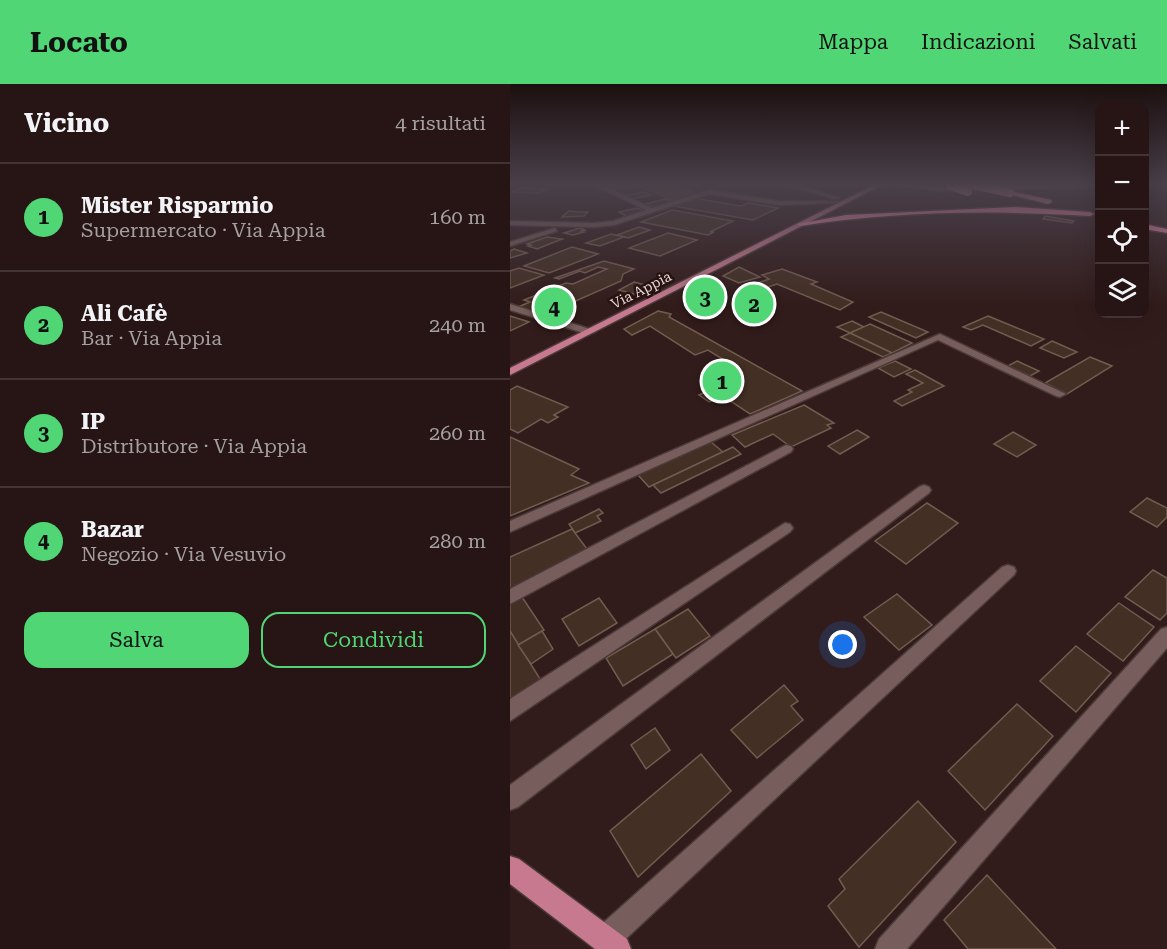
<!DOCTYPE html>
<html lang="it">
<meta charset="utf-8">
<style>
:root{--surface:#261514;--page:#322222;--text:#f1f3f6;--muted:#a49fa0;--line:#423434;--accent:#50d674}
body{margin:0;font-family:"Roboto Serif",serif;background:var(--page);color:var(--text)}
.controls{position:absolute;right:18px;top:18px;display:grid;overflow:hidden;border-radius:12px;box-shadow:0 6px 24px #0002}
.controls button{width:54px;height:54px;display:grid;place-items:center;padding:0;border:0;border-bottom:2px solid var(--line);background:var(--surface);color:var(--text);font:30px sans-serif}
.you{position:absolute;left:333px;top:561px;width:21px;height:21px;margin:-15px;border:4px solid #fff;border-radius:50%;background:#1a73e8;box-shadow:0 0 0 9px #1a73e833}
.badge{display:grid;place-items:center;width:39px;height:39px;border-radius:50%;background:var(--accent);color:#111;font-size:20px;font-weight:700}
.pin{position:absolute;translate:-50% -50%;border:3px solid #fff;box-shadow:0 2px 6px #0006}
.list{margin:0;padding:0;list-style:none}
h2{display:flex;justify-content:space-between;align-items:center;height:78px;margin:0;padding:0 24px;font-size:26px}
h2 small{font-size:20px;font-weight:400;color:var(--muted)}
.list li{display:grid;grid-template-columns:39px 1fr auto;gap:18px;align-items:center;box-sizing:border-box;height:108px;padding:0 24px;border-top:2px solid var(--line)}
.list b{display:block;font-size:22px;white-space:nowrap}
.list p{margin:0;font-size:20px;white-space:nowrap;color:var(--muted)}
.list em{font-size:20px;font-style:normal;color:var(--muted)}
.actions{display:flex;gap:12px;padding:18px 24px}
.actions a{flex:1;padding:14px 0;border:2px solid var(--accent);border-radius:18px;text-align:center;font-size:21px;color:var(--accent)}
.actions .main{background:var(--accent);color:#111}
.icon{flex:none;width:33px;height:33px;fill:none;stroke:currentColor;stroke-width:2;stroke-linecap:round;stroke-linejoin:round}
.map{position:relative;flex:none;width:657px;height:865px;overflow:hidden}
header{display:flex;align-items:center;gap:36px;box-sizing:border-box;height:84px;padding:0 30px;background:var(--accent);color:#111}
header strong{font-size:28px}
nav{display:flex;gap:33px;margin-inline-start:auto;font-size:21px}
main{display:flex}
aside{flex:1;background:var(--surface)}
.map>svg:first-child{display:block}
.green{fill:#5b4324}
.building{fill:#432f24;stroke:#725b4f;stroke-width:1.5}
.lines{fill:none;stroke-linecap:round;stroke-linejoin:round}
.minor-casing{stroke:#4b3938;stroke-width:3}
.major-casing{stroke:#4b3938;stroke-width:3}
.highway-casing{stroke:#4b3938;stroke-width:3}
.minor{fill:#775d5b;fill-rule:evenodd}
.major{fill:#c6798f;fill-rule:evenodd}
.highway{fill:#fa8bb2;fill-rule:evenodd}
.highway-bridge-casing{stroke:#4b3938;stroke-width:9;stroke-linecap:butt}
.highway-bridge{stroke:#fa8bb2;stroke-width:8}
.labels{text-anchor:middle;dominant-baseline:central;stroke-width:5;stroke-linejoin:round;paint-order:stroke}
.far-street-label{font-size:14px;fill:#e9d9d8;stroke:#281312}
</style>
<header>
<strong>Locato</strong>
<nav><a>Mappa</a><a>Indicazioni</a><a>Salvati</a></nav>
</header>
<main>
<aside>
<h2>Vicino<small>4 risultati</small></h2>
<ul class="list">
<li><span class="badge">1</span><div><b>Mister Risparmio</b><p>Supermercato · Via Appia</p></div><em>160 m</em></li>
<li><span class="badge">2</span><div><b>Ali Cafè</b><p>Bar · Via Appia</p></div><em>240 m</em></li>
<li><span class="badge">3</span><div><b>IP</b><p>Distributore · Via Appia</p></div><em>260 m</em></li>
<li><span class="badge">4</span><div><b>Bazar</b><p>Negozio · Via Vesuvio</p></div><em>280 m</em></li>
</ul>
<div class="actions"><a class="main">Salva</a><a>Condividi</a></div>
</aside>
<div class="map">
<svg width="657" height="865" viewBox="0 0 657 865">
<rect width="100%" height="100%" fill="#321c1b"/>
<!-- green -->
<path class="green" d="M87 100H165L188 109 164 118 129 103 103 108Z"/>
<!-- building -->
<g class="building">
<path d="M11 104 37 105 29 109 2 108Z"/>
<path d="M134 108 141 111 122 115 114 112Z"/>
<path d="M183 114 231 122 238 119 268 124 243 136 163 122Z"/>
<path d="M156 115 163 118 145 124 135 120Z"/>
<path d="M127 124 137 128 118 133 109 128Z"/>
<path d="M162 126 223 137 200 148H204L198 151 131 138Z"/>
<path d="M59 127 68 128H78L74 132 52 133Z"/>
<path d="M535 132 564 137 562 139 533 135Z"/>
<path d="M129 143 140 146 118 154 107 151Z"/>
<path d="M70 144 75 146 71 147 74 148 63 151 54 149Z"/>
<path d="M158 149 187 156 150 172 119 164Z"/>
<path d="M101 150 114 153 90 162 76 159Z"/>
<path d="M37 153 52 155 27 165 18 162 21 161 17 160Z"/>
<path d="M62 163 88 170 39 189 14 182Z"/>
<path d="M4 165 17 169 0 174V167Z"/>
<path d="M94 177 124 185 113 190 111 197 34 231 8 223 20 218 14 216 56 199 63 200 97 185 88 183 75 189 70 187 49 195 45 194Z"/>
<path d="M229 183 250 193 229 199 213 192Z"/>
<path d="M9 184 34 191 0 204V187Z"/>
<path d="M272 185 307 198 301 200 343 218 330 226 267 200 246 207 237 203 259 195 252 191Z"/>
<path d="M124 198 143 203 128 211 109 206Z"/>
<path d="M199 207 215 216 192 224 175 214Z"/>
<path d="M245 214 263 224 247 231 227 220Z"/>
<path d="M148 227 161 230 159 233 292 307 240 330 193 299 227 284 198 266 185 271 140 242 122 251 114 245Z"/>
<path d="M371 228 418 248 406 254 359 233Z"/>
<path d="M0 232 19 238 0 247Z"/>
<path d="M478 232 534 255 521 262 473 241 461 246 453 243Z"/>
<path d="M342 237 354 243 340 249 327 243Z"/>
<path d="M360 240 402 259 382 269 340 249Z"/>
<path d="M340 249 382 269 373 273 331 253Z"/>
<path d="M542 257 567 268 554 274 530 264Z"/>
<path d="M580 273 602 282 557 310 535 299Z"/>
<path d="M385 277 401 285 384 293 368 284Z"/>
<path d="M507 277 529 287 520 292 498 282Z"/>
<path d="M405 286 434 302 392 322 384 317 402 308 398 306 413 299 396 290Z"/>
<path d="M7 302 58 323 44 331 48 333 38 339 31 335 8 349 0 345V306Z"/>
<path d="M203 305 213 312 199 318 189 311Z"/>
<path d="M294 321 324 339 317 341 321 344 281 363 263 350 235 363 222 351Z"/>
<path d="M347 346 359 353 330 370 318 362Z"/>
<path d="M503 348 526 361 507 373 484 360Z"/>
<path d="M0 353 69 385 61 391 79 399 0 432Z"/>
<path d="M201 358 213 368 139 403 128 391Z"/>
<path d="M223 363 231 370 151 409 143 401Z"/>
<path d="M637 414 657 424V433L647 443 620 428Z"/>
<path d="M417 419 448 439 396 480 365 457Z"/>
<path d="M89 425 93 429 87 432 91 437 65 449 59 440Z"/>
<path d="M62 445 77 465 0 505V473Z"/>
<path d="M643 486 657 494V529L650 536 615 513Z"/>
<path d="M387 510 422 541 389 566 354 533Z"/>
<path d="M12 513 34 546 8 561 0 547V519Z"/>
<path d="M89 514 107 539 69 562 52 535Z"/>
<path d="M609 519 644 543 613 577 577 550Z"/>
<path d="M178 525 200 552 166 574 145 545Z"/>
<path d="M145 545 163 570 113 602 96 574Z"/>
<path d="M0 547 32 598 0 618Z"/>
<path d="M32 547 43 565 21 580 8 561Z"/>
<path d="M566 562 601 589 566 628 530 597Z"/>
<path d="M274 601 288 617 281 622 293 636 247 674 221 646Z"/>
<path d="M507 620 543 652 475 726 438 687Z"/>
<path d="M145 644 160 666 136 685 121 661Z"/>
<path d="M191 670 221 707 128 793 100 747Z"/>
<path d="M408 717 446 758 349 863 318 822 335 805 329 795Z"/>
<path d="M477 791 546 865H458L434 836Z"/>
</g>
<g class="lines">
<defs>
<g id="minor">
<path d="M81 100H89L142 124 199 106 268 117 339 118 268 121 199 110 104 141 84 143 0 141V137L84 139 103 137 136 126Z"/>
<path d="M275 100H285L329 114 324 115Z"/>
<path d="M382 100 429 103 590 100V103L429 107Z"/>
<path d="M45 144 47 147 0 162V158Z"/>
<path d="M0 220 83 246 85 248 77 250 0 226Z"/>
<path d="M430 250 556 310 550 313 546 312 428 256 0 448V437Z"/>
<path d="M276 361 281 362 283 365 281 368 0 520V505Z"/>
<path d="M414 401 419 403 421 406 419 409 8 723 0 726V701L409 403Z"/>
<path d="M275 439 280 440 283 444 280 448 0 637V615Z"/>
<path d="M498 481 504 483 506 487 504 491 105 865H85L82 856 85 846 492 483Z"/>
<path d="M657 543V564L397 865H365L369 855 651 545Z"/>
</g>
<g id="major">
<path d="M366 100H374L0 291V284Z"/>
<path d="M0 772 9 775 117 855 121 865H85L0 800Z"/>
</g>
<g id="highway">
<path d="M500 107 541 116 542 118 538 120 498 110Z"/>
<path d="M505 123 580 128 584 130 580 132C484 126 386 127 291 142L287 140 336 131Z"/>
<path d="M634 140 657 145V149L634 145Z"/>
</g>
</defs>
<!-- minor casing -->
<use href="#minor" class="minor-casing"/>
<!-- major casing -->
<use href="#major" class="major-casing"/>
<!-- highway casing -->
<use href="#highway" class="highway-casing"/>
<!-- minor -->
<use href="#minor" class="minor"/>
<!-- major -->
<use href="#major" class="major"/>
<!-- highway -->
<use href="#highway" class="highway"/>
<defs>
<g id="highway-bridge">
<path d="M459 100 500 109"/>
<path d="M440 102 458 108"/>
</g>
</defs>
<!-- highway-bridge casing -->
<use href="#highway-bridge" class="highway-bridge-casing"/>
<!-- highway-bridge -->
<use href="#highway-bridge" class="highway-bridge"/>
</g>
<!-- sky -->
<linearGradient id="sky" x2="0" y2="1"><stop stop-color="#1c0f0f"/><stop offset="0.45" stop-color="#49404a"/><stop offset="1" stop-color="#49404a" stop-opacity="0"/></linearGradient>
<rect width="657" height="221" fill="url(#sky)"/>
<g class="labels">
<!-- far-street labels -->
<g class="far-street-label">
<text transform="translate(131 206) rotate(-27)">Via Appia</text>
</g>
</g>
</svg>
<div class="controls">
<button>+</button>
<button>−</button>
<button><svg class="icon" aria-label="locate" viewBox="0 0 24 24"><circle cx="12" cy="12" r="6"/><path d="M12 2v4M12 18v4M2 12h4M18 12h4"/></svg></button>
<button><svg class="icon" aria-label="layers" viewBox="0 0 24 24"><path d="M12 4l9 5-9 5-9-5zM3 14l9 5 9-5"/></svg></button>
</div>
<div class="you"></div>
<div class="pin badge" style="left:212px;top:297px">1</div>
<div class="pin badge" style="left:244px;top:220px">2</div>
<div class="pin badge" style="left:195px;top:213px">3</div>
<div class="pin badge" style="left:44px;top:223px">4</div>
</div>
</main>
